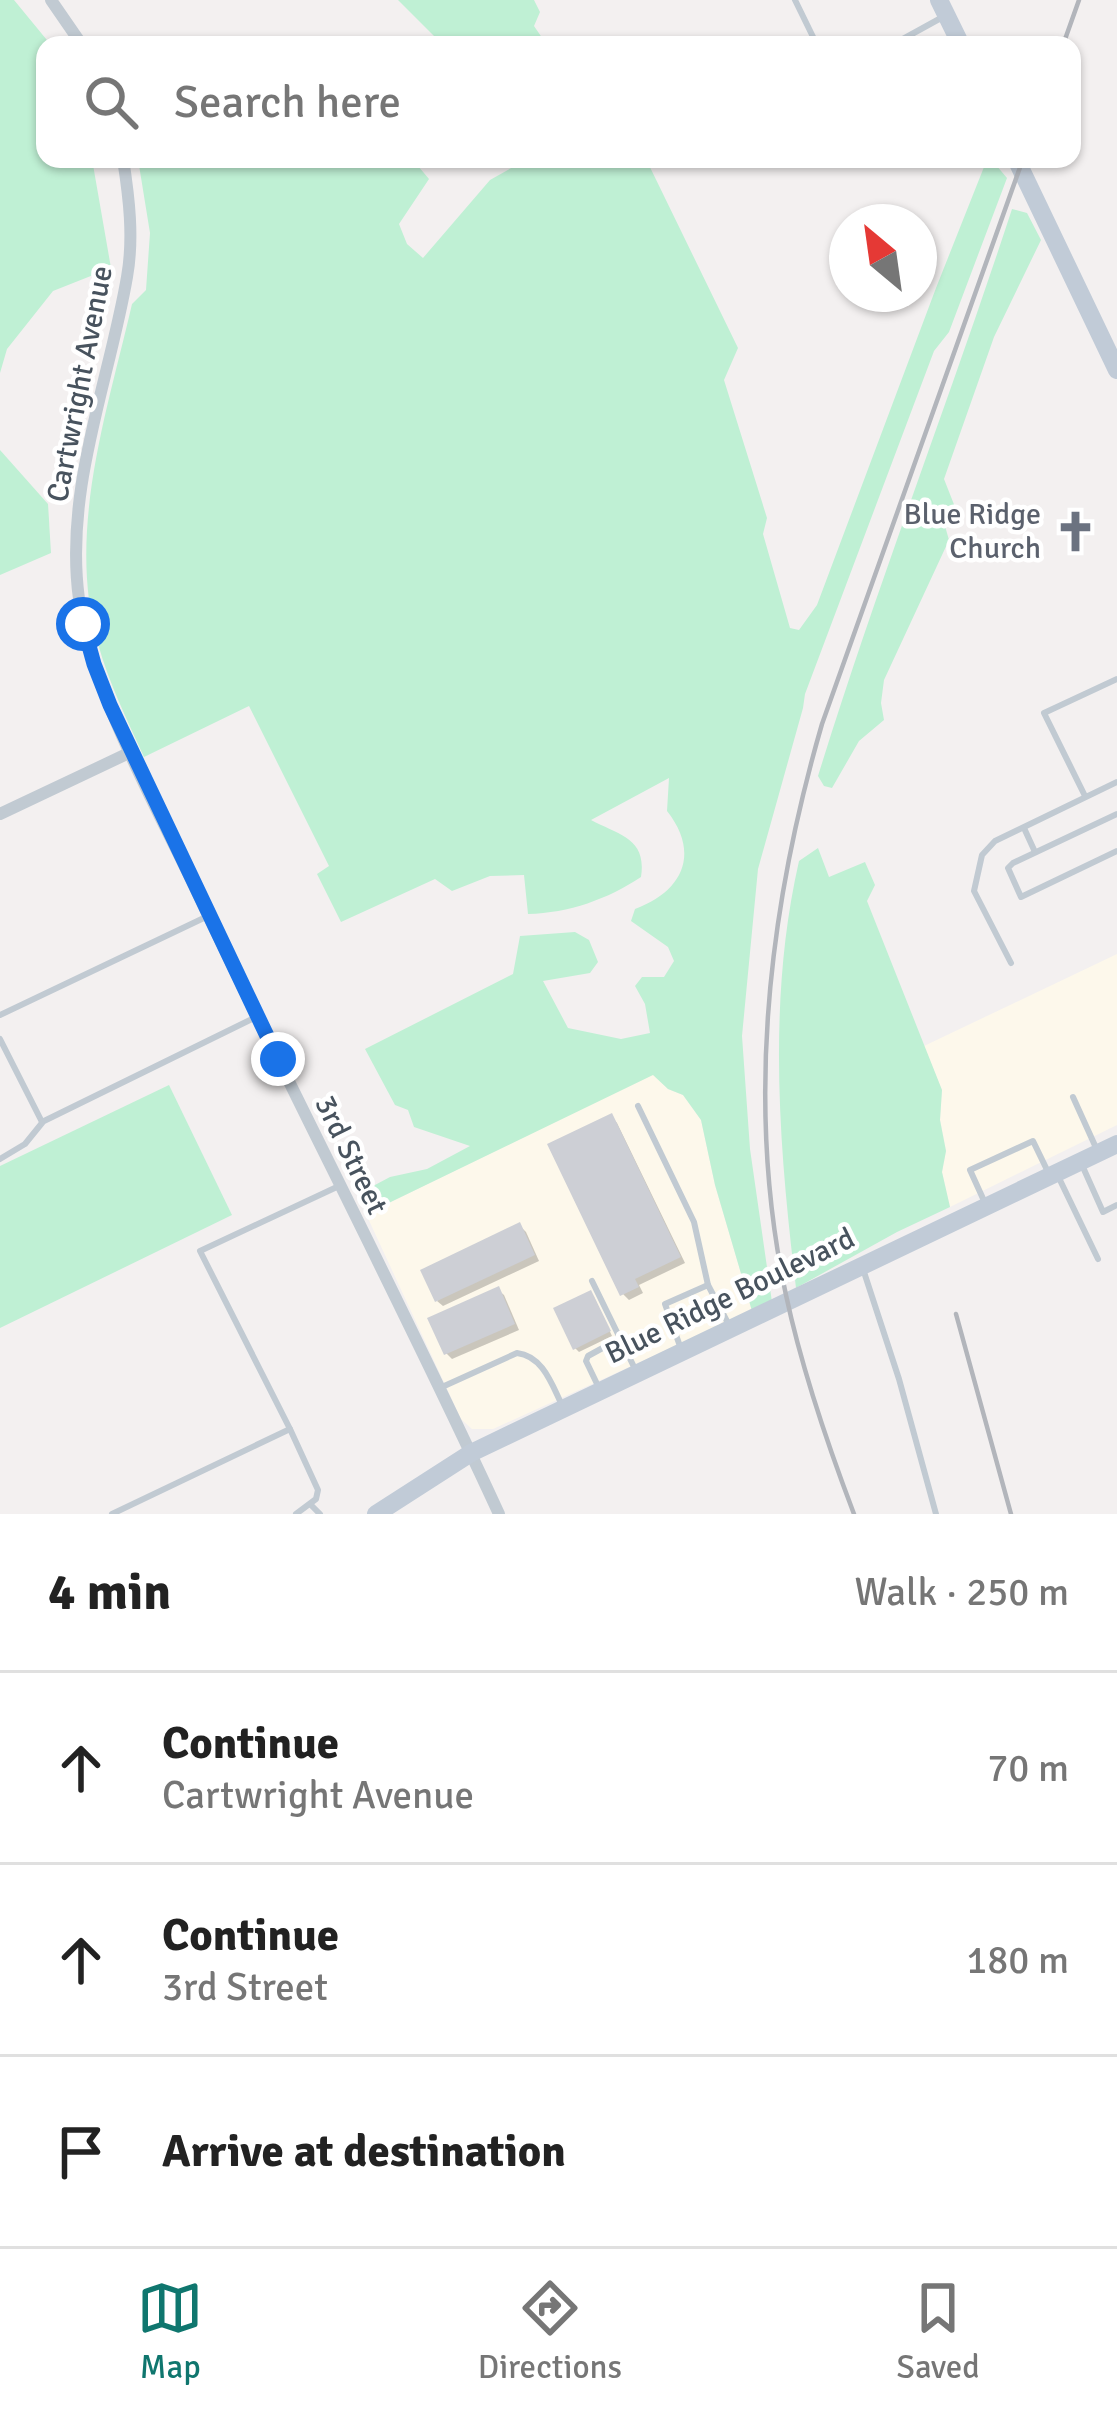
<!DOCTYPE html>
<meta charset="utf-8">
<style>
:root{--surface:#fff;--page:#f2f2f2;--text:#222;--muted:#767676;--line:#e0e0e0;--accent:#0f766e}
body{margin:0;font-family:Signika,sans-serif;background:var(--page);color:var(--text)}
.compass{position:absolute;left:829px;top:204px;width:108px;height:108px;border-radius:50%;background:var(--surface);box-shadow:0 3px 9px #0004;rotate:331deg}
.stop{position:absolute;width:36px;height:36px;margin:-27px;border:9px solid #1a73e8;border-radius:50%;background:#fff}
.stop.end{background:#1a73e8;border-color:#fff;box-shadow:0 3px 12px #0008}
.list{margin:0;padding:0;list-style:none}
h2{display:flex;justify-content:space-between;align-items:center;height:156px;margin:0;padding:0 48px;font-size:51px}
h2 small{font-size:39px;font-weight:400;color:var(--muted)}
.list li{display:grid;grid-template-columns:78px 1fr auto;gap:36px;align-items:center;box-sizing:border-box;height:192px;padding:0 48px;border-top:3px solid var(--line)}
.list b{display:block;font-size:45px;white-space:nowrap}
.list p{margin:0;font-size:39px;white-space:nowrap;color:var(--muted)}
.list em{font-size:39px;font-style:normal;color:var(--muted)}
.icon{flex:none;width:66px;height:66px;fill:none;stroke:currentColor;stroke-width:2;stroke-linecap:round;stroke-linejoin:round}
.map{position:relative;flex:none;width:1117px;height:1514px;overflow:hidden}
.search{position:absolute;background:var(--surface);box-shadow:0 3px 9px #0004;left:36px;right:36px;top:36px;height:132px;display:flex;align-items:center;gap:30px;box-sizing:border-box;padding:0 42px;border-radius:24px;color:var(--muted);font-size:45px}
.sheet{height:732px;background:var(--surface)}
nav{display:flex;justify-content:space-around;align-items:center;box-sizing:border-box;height:168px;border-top:3px solid var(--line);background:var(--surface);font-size:33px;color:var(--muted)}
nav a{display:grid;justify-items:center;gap:6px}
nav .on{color:var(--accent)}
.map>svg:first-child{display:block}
.commercial{fill:#fdf8eb}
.green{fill:#bff0d4}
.shadow{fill:#0003}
.building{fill:#cdcfd5}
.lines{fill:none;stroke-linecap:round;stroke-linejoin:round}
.lane{stroke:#c1cad2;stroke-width:6}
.street{stroke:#c1cad2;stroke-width:12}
.secondary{stroke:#c1cbd7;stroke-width:18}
.rail{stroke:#b2b5bb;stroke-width:4.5}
.route{stroke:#1a73e8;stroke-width:15}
.labels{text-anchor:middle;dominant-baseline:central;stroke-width:9;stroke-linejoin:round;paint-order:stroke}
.street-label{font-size:30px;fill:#48535e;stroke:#fff}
.worship-label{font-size:30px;fill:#5b616d;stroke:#fff;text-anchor:end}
</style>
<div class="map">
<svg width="1117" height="1514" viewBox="0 0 1117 1514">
<rect width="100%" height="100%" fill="#f3f0f0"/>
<!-- commercial -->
<g class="commercial">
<path d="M1117 954V1125L950 1207 942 1172 946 1151 940 1120 942 1090 924 1046Z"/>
<path d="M653 1074 668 1089 683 1095 701 1120 715 1185 752 1311 493 1429H472L461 1419 366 1214Z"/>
</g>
<!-- green -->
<g class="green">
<path d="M0 0H14L51 45H45V159H92L111 268 53 291 7 349 0 373Z"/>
<path d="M398 0H534L540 12 534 26 547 45H443Z"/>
<path d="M138 159 413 160 429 179 399 224 407 244 423 258 490 180 527 159H646L738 348 724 380 767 518 763 534 790 628 799 630 817 605 936 288 984 167 996 165 1007 178 949 332 934 351 805 694 803 708 758 869 742 1036 750 1149 772 1302 752 1311 715 1185 701 1120 683 1095 668 1089 653 1075 366 1214 358 1194 390 1177 427 1169 470 1146 414 1127 408 1110 395 1105 365 1049 513 974 520 936 575 932 589 940 598 962 590 973 543 981 568 1028 621 1039 650 1033 645 1004 635 986 642 977H664L674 961 668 947 631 921 635 909C682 892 701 854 667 811L669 778 591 820C619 835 647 838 641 877 608 899 569 913 528 914L524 875 490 876 452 891 435 879 341 922 317 874 329 866 249 706 144 757C127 720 109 683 98 644 66 532 107 413 132 304L146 290 150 233Z"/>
<path d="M1012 209 1027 213 1041 240 994 337 944 479 955 507 945 526 949 540 884 680 881 703 884 720 859 741 832 788 824 786 818 776C877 585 950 399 1012 209Z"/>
<path d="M0 450 48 504 51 553 0 575Z"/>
<path d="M818 848 829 877 865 862 875 885 867 901 942 1090 940 1120 946 1151 942 1172 950 1207 897 1232 796 1288C779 1147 767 1001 799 861Z"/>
<path d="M169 1085 232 1215 0 1328V1166Z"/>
</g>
<!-- shadow -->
<g class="shadow">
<path d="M612 1117 617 1123 685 1263 639 1285 643 1293 629 1300 623 1294Z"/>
<path d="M520 1226 526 1232 539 1261 443 1306 437 1301Z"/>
<path d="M498 1290 504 1295 519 1330 452 1359 446 1353Z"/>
<path d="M594 1297 612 1336 579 1352 575 1348Z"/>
</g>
<!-- building -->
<g class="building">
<path d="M612 1113 681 1257 635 1279 639 1287 620 1296 547 1144Z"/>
<path d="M520 1222 535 1255 435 1302 420 1270Z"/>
<path d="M499 1286 515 1324 444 1355 427 1318Z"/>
<path d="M591 1290 611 1331 573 1350 553 1308Z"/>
</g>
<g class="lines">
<!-- lane -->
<g class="lane">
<path d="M795 0 817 45"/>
<path d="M892 45 941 18"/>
<path d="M1085 796 1044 713 1117 679"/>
<path d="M1117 814 1013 863 1008 868 1021 897 1117 851"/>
<path d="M1024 828 1035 852"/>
<path d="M1011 963 974 891 982 855 995 841 1117 782"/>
<path d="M0 1015 208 916"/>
<path d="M0 1039 42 1122 254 1018"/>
<path d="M1073 1097 1097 1150"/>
<path d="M638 1106 694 1222 708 1285"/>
<path d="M0 1159 25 1144 42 1123"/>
<path d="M1082 1165 1103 1212 1117 1205"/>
<path d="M1058 1176 1098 1259"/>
<path d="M985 1203 970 1170 1033 1141 1049 1174"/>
<path d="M863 1269 899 1379 936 1514"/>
<path d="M592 1281 636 1371"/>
<path d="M681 1349 665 1304 708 1285 730 1327"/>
<path d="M442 1387 517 1353C543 1356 552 1385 562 1405"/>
<path d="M599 1388 586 1361 588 1356 619 1339"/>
<path d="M311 1505 320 1514"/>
<path d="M112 1514 290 1429"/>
<path d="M296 1514 316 1499 318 1490 290 1429 200 1251 339 1186"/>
</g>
<!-- street -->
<g class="street">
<path d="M51 0 82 45"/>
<path d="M123 159C129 197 134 238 127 277 109 382 64 490 79 599 93 696 155 803 197 892 296 1101 403 1305 499 1514"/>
<path d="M0 814 131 752"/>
</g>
<!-- secondary -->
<g class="secondary">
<path d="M939 0 961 45"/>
<path d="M1016 159 1117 370"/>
<path d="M376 1514 471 1453 1117 1144"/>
</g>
<!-- rail -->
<g class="rail">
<path d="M1063 45 1079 0"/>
<path d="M956 1314 1011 1514"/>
<path d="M854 1514C827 1443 802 1370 786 1295 745 1104 768 910 822 724L1023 159"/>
</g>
</g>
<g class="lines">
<!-- route -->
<path class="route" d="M83 624 94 664 110 705 278 1059"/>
</g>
<!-- icons -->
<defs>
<symbol id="church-bare" viewBox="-9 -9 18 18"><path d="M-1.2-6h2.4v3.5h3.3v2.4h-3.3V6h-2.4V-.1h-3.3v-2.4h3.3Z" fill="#6b7280" stroke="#fff" stroke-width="2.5" paint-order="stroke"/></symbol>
</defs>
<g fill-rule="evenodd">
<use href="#church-bare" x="1046" y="502" width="59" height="59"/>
</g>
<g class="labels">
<!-- street labels -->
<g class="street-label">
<text transform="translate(80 384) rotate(-79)">Cartwright Avenue</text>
<text transform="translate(351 1155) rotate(64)">3rd Street</text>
<text transform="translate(730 1296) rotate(-26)">Blue Ridge Boulevard</text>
</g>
<!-- worship labels -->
<g class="worship-label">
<text x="1041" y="514">Blue Ridge<tspan x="1041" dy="34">Church</tspan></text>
</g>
</g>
</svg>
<svg class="compass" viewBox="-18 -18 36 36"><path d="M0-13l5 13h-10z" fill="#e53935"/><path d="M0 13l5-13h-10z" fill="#767676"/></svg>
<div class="stop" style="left:83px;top:624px"></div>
<div class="stop end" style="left:278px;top:1059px"></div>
<div class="search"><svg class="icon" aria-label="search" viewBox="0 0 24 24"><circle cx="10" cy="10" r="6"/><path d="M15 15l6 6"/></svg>Search here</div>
</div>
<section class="sheet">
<h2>4 min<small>Walk · 250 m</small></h2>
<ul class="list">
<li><svg class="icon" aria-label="ahead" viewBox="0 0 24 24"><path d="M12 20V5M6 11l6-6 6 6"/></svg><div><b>Continue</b><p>Cartwright Avenue</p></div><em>70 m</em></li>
<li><svg class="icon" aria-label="ahead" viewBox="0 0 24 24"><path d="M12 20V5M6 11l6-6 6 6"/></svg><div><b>Continue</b><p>3rd Street</p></div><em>180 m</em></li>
<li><svg class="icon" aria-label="arrive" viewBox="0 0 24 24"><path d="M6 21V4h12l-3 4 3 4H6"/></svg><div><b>Arrive at destination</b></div></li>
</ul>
</section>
<nav>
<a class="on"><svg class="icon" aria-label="map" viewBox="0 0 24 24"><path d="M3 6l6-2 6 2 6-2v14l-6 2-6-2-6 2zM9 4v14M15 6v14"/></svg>Map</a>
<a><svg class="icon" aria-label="directions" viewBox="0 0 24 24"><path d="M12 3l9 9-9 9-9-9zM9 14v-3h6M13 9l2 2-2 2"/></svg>Directions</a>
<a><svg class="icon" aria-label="saved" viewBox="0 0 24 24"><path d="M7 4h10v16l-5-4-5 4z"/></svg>Saved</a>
</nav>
